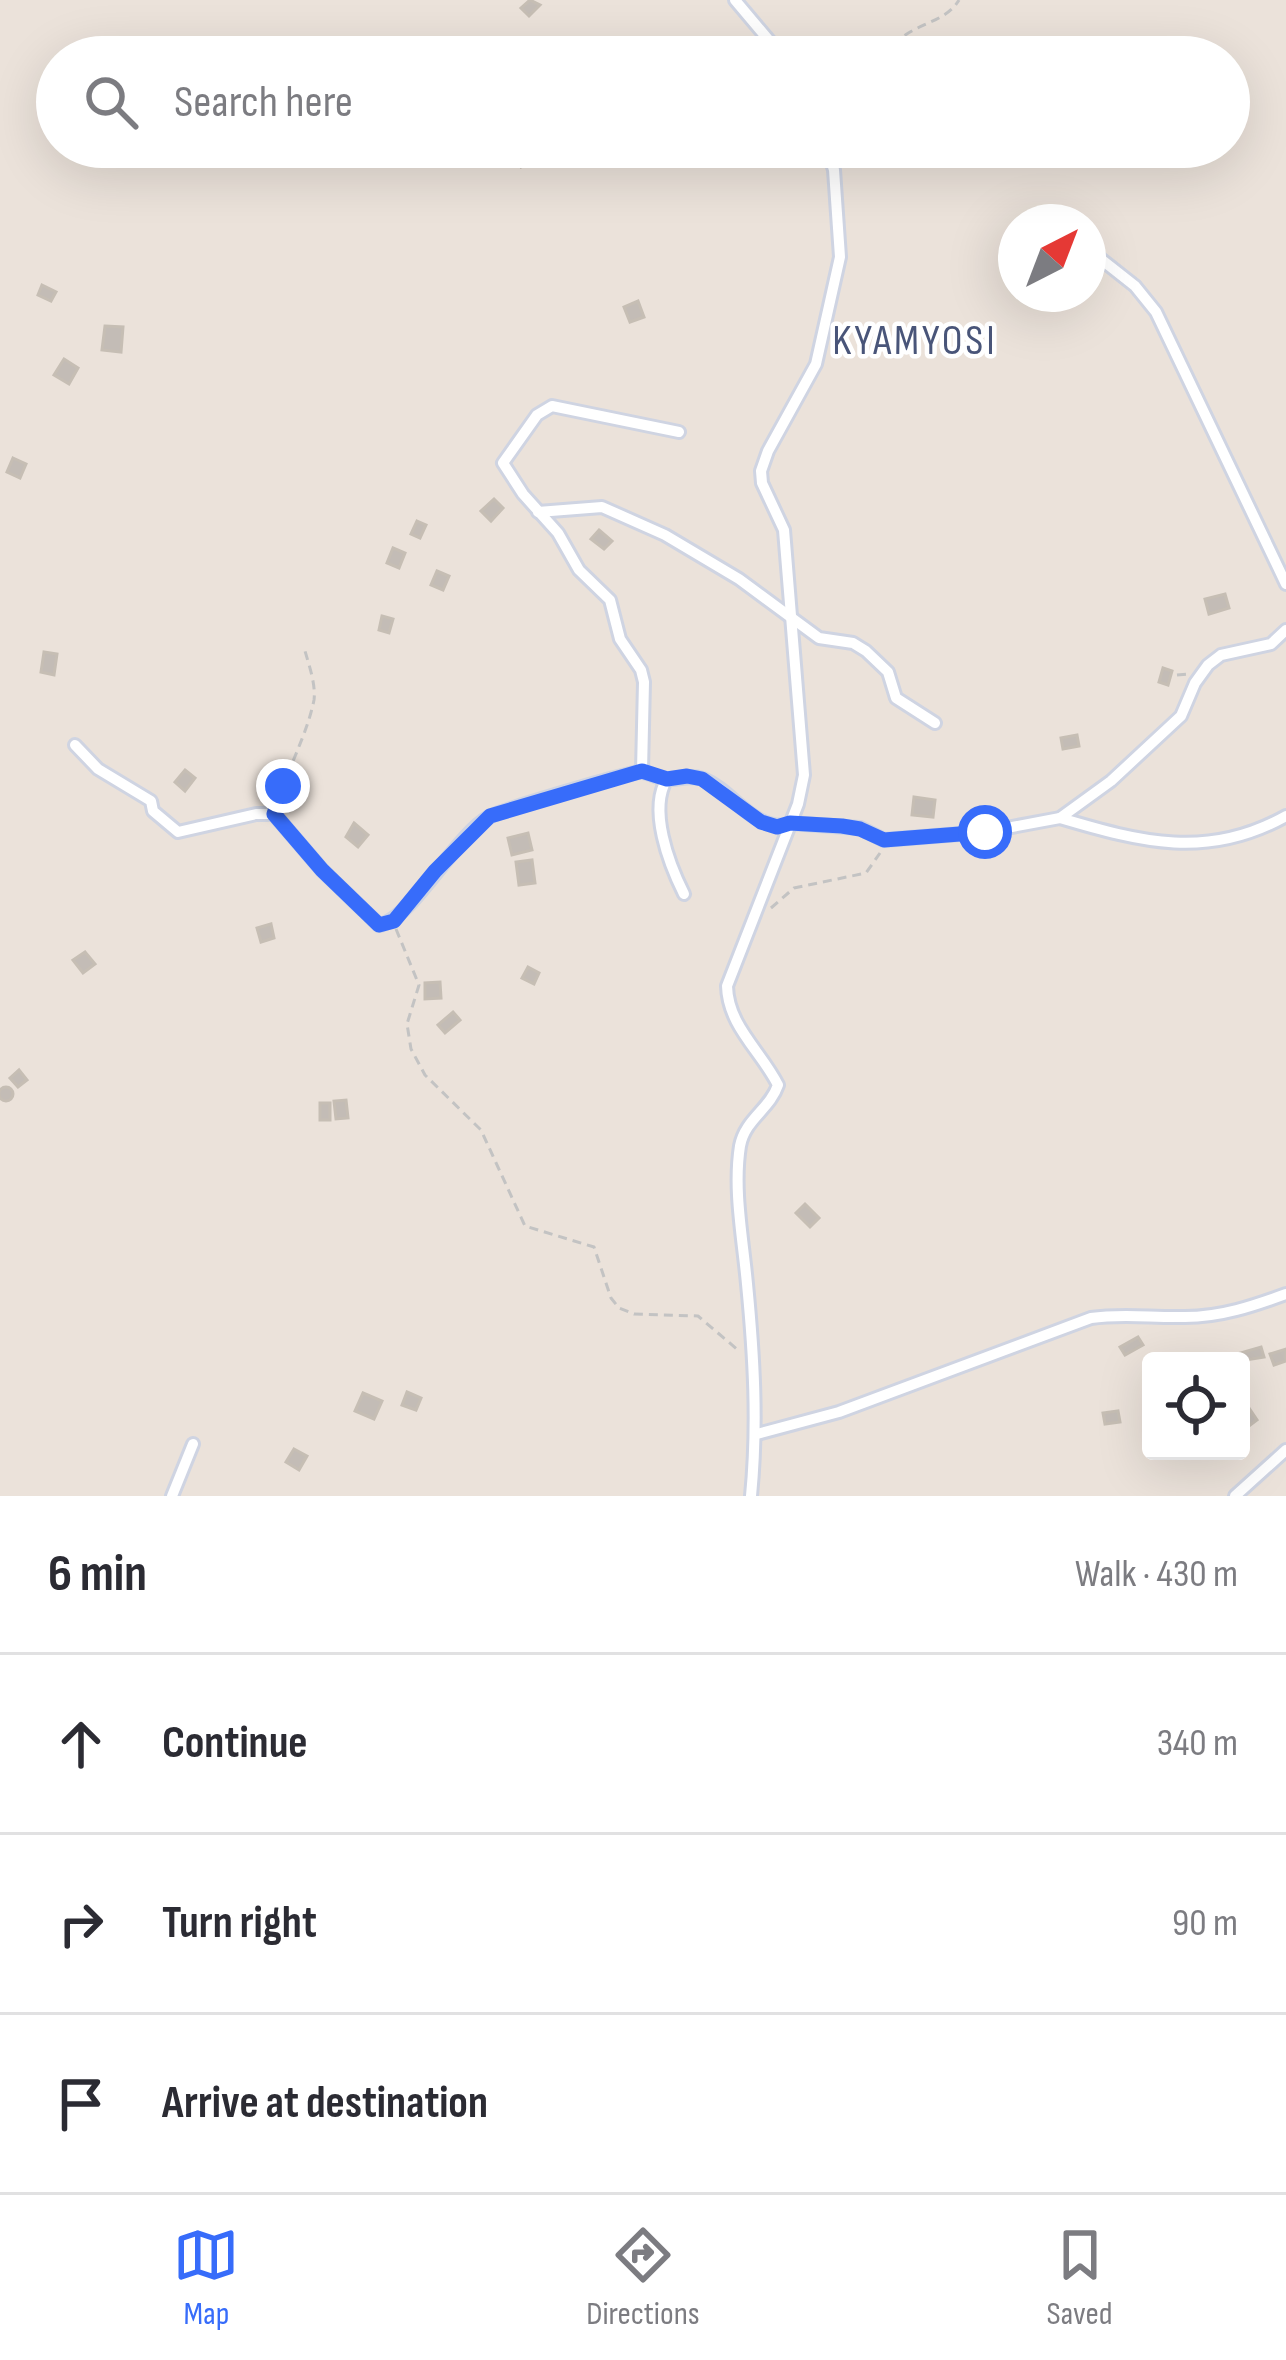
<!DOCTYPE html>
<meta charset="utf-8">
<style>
:root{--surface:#fff;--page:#f7f7f7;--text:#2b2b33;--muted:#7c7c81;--line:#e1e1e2;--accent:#376cfa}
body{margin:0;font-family:"Sofia Sans Condensed",sans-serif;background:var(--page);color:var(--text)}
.controls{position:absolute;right:36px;bottom:36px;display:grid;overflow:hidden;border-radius:12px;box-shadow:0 12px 48px #0002}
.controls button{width:108px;height:108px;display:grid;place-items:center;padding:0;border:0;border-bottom:3px solid var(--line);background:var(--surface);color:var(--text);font:60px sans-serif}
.compass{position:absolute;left:998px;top:204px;width:108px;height:108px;border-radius:50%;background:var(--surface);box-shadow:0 12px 48px #0002;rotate:42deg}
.stop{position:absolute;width:36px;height:36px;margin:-27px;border:9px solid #376cfa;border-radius:50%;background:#fff}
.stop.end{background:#376cfa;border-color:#fff;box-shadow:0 3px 12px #0008}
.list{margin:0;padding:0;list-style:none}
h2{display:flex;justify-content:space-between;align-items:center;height:156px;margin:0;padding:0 48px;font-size:51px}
h2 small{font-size:39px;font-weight:400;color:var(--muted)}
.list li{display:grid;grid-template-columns:78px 1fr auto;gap:36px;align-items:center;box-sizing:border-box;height:180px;padding:0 48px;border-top:3px solid var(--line)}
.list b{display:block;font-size:45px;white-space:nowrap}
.list em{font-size:39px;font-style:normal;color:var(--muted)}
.icon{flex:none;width:66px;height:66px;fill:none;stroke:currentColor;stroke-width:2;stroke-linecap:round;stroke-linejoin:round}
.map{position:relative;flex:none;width:1286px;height:1496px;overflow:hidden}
.search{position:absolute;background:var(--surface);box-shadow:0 12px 48px #0002;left:36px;right:36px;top:36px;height:132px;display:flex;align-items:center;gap:30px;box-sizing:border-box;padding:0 42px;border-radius:66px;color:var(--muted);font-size:45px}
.sheet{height:696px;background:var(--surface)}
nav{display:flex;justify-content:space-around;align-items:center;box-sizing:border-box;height:168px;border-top:3px solid var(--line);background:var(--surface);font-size:33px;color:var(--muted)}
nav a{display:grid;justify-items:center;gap:6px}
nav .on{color:var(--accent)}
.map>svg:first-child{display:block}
.building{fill:#c3bcb6;stroke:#c6beb4;stroke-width:3}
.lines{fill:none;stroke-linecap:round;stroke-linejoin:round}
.minor-casing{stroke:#cfd4e2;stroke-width:16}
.path{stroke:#c3c3c3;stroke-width:3;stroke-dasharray:9 6;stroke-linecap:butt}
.minor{stroke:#fff;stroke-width:10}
.route{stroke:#376cfa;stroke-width:15}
.labels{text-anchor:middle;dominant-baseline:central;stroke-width:9;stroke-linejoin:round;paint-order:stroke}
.quarter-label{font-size:42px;letter-spacing:3px;fill:#495579;stroke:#fff}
</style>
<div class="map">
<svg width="1286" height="1496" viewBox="0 0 1286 1496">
<rect width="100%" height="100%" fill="#ebe2da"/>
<!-- building -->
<g class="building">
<path d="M530 0 540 5 529 16 521 8Z"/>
<path d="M448 147H462L466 162 452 165Z"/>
<path d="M526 150 532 161 521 167 515 156Z"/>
<path d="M42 285 56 292 51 301 38 295Z"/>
<path d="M638 301 644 317 630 322 624 307Z"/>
<path d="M105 326 123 327 121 352 102 350Z"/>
<path d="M64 359 78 368 69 384 54 375Z"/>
<path d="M13 458 26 464 20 478 7 472Z"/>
<path d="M494 499 503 508 491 521 481 511Z"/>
<path d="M417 521 426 525 420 538 411 534Z"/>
<path d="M599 530 612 541 604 549 591 539Z"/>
<path d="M393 548 405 553 399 568 387 563Z"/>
<path d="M437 571 449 576 443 590 431 585Z"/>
<path d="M1225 594 1229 608 1209 614 1205 599Z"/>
<path d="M382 616 393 619 389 633 379 630Z"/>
<path d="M44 652 57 654 54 675 41 672Z"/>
<path d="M1163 668 1172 671 1168 685 1159 682Z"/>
<path d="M1077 735 1079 746 1063 749 1061 738Z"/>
<path d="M185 770 195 778 185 791 175 782Z"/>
<path d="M914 797 935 800 933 817 912 815Z"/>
<path d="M354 823 368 835 358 847 346 837Z"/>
<path d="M528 833 532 850 512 855 508 838Z"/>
<path d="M532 860 535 883 519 885 516 862Z"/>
<path d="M271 924 274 938 261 942 257 928Z"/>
<path d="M85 952 95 964 83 973 73 960Z"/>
<path d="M528 967 539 973 534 984 522 978Z"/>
<path d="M440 982 441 998 425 999V983Z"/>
<path d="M453 1012 460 1020 445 1033 438 1025Z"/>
<path d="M19 1070 27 1080 18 1087 10 1078Z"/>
<circle cx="6" cy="1094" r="7"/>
<path d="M346 1100 348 1118 336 1119 334 1101Z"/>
<rect x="320" y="1103" width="10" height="17"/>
<path d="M805 1204 819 1218 810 1227 796 1213Z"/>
<path d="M1138 1337 1143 1345 1125 1355 1120 1347Z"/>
<path d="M1261 1347 1264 1357 1239 1361 1237 1354Z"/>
<path d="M1286 1349V1361L1274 1365 1270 1354Z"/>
<path d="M407 1392 421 1398 416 1410 402 1405Z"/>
<path d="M363 1393 382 1401 374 1419 355 1411Z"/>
<path d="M1247 1405 1257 1420 1241 1432V1410Z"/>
<path d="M1118 1411 1120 1422 1105 1424 1103 1413Z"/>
<path d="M294 1449 307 1456 299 1470 286 1462Z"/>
</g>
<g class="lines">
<defs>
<g id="minor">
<path d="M735 0 783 57"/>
<path d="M1092 252 1135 286 1156 312 1286 584"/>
<path d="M538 512 602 507 665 535 739 579 819 638 853 643 866 651 888 672 896 698 935 723"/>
<path d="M75 745 98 769 151 801 153 811 178 832 256 814H274L322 870 379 925C410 921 456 835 489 817 499 811 630 772 640 772 649 771 657 779 666 779 680 780 689 774 703 779 735 792 751 831 790 825"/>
<path d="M642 771 644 682 641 670 620 639 610 600 579 570 558 533 523 494 503 463 537 415 552 406 679 432"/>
<path d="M667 779C648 809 669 864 684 894"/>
<path d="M1060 818C1141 842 1208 860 1286 816"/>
<path d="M790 823 860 828 884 840 985 832 1060 818 1111 781 1181 716 1195 683 1208 665 1221 655 1271 644 1286 630"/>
<path d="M757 1434 839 1412 1091 1318C1124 1313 1152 1318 1185 1317 1221 1317 1253 1306 1286 1294"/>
<path d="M172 1496 193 1444"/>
<path d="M751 1496C758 1424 754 1356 747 1284 743 1239 733 1190 740 1146 745 1119 770 1109 778 1085 761 1051 728 1026 727 986L798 804 804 775 784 530 762 483 761 471 768 451 816 364 840 257 834 170 827 147"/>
<path d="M1235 1496 1286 1450"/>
</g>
</defs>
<!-- minor casing -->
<use href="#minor" class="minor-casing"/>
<!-- path -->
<g class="path">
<path d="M884 57C906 21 943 27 959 0"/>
<path d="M1177 675 1188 674"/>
<path d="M278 803C288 767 307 735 314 700 316 685 309 665 305 651"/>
<path d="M771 908 794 888 866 873 880 853"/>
<path d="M396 929 419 985 407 1024 411 1049 425 1075 481 1130 525 1226 594 1247 611 1298 619 1308 634 1314 698 1316 738 1350"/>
</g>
<!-- minor -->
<use href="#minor" class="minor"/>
</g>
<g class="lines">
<!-- route -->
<path class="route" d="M283 786 274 814 322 870 379 925 394 921 435 871 490 816 642 771 667 779 687 776 702 779 761 822 777 827 790 823 842 826 860 829 884 840 985 832"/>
</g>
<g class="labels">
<!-- quarter labels -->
<g class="quarter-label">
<text x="915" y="341">KYAMYOSI</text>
</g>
</g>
</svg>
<div class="controls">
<button><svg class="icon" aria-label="locate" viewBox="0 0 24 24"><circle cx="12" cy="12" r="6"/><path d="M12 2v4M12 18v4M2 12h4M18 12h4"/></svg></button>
</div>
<svg class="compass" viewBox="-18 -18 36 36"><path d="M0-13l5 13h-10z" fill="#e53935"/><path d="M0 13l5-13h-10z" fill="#7c7c81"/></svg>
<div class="stop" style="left:985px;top:832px"></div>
<div class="stop end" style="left:283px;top:786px"></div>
<div class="search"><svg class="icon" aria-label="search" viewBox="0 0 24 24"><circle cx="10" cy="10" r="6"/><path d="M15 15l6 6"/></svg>Search here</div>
</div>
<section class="sheet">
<h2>6 min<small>Walk · 430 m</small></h2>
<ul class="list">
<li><svg class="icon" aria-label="ahead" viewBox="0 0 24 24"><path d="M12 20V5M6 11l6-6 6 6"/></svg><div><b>Continue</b></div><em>340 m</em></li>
<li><svg class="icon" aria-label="right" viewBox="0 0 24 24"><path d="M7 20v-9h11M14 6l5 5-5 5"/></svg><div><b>Turn right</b></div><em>90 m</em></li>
<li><svg class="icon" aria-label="arrive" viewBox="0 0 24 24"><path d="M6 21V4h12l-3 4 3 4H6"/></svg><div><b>Arrive at destination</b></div></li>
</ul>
</section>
<nav>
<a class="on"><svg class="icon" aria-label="map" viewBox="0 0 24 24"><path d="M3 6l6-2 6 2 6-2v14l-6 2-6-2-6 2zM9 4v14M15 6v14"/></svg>Map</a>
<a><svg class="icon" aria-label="directions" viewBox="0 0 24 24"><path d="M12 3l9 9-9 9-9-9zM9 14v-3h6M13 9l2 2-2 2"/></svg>Directions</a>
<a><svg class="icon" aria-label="saved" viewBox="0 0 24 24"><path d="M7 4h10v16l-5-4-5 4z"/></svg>Saved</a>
</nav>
